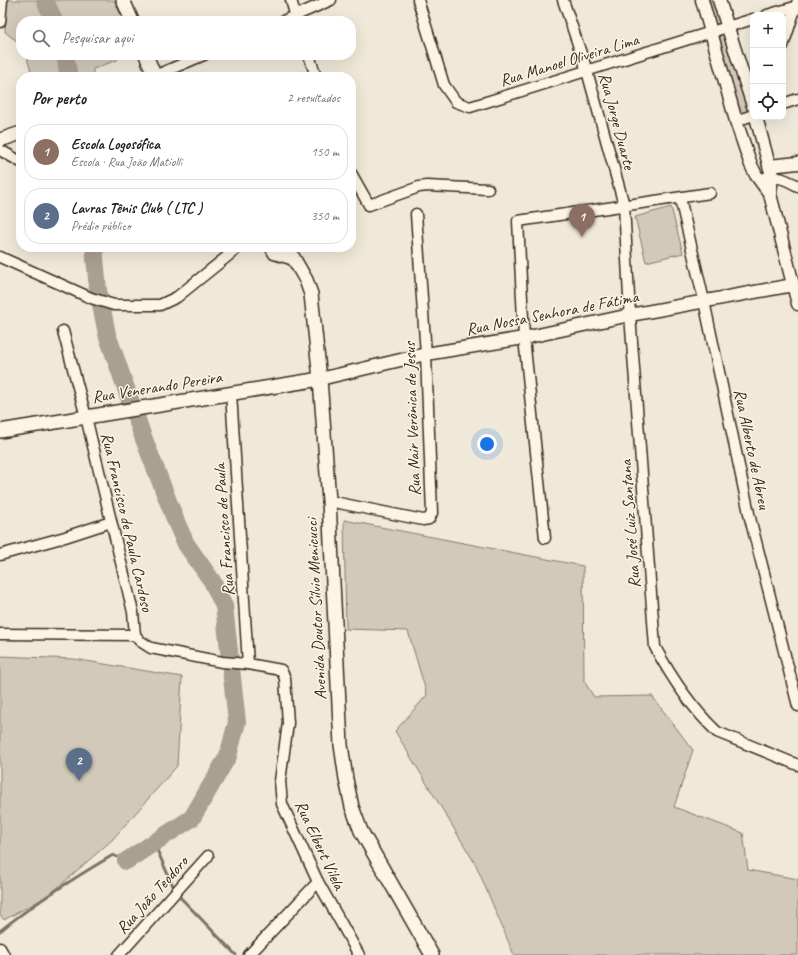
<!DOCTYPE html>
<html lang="pt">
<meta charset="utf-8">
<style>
:root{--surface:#fff;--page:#f2f2f2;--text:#202124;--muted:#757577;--line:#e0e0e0;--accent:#c8321e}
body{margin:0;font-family:Caveat,sans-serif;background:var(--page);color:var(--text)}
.controls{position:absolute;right:12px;top:12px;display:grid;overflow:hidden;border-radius:8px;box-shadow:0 4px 16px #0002}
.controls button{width:36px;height:36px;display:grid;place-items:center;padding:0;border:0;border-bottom:1px solid var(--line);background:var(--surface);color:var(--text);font:20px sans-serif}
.you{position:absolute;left:487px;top:444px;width:14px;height:14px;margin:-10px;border:3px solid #fff;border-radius:50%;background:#1a73e8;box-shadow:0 0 0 6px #1a73e833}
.badge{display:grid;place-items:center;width:26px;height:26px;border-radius:50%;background:var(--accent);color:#fff;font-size:13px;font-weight:700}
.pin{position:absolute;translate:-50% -33px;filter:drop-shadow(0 1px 2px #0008)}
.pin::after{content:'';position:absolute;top:21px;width:14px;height:12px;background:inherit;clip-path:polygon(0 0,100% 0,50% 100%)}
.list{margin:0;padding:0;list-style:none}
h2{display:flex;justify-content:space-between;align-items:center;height:52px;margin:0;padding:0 16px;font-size:17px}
h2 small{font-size:13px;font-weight:400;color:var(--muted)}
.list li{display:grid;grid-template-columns:26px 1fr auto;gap:12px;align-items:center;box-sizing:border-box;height:56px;margin:0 8px 8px;padding:0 8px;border:1px solid var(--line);border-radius:16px}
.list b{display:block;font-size:15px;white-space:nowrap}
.list p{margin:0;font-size:13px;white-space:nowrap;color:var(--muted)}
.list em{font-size:13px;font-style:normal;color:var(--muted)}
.icon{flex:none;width:22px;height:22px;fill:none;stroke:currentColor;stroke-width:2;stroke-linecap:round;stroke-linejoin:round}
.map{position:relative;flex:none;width:798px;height:955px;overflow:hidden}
.search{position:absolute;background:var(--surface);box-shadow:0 4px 16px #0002;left:16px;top:16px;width:340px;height:44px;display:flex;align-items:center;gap:10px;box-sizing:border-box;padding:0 14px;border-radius:16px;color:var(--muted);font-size:15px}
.panel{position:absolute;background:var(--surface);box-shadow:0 4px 16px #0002;left:16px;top:72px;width:340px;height:180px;border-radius:16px}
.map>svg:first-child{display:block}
.green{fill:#d2c9ba;stroke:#867a6c}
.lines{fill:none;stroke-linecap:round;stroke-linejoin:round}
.stream{stroke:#7e7163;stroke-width:3}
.river{stroke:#aaa091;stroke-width:18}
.minor-casing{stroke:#3b2a1e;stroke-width:13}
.tertiary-casing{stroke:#3b2a1e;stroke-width:15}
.secondary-casing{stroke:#3b2a1e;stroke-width:16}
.minor{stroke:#fcf5e5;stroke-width:10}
.tertiary{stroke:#fcf5e5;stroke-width:12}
.secondary{stroke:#fcf5e5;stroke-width:13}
.labels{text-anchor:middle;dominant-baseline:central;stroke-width:3;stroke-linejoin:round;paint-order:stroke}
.street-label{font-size:17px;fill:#3b2a1e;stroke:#fcf5e5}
</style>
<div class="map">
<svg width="798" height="955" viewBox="0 0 798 955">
<rect width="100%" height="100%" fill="#f0e9d9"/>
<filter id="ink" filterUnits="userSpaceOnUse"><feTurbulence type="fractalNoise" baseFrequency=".025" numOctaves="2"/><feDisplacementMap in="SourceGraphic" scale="8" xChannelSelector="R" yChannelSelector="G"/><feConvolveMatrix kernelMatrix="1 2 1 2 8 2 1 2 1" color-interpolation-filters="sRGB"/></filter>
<g filter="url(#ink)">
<!-- green -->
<g class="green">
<path d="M7 0H114L124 21H21V42H18L5 32Z"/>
<path d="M705 0H715L723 24 714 27Z"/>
<path d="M726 33 751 114 742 117 717 35Z"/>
<path d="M28 55H121L117 60 93 69V77H33L28 62Z"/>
<path d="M671 207 683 253 646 262 635 217Z"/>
<path d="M344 520 583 566 584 681 594 697 652 696 693 750 674 807 743 833 748 870 798 879V955H514L476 865 395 731 427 695 408 631 346 629Z"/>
<path d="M0 656 74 659 182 677 177 766 112 840 48 896 4 920 0 915Z"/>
</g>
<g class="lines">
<!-- stream -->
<g class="stream">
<path d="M154 843 176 893 236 955"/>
<path d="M0 931C35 902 74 878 113 855L126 861"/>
</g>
<!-- river -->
<g class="river">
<path d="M45 0 54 21"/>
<path d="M65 55 69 77"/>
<path d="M94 247 98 290 107 334 142 434 177 524 186 544 212 581 224 606 237 722 228 756 192 818 126 861"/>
</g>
<defs>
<g id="minor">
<path d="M291 0 297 21"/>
<path d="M418 0 444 85 456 102 470 107 753 19"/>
<path d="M563 0 587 71 624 205 630 315 655 647C671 677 692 708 717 732L798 765"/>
<path d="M767 15 798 6"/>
<path d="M283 21 331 0"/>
<path d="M0 22 2 0"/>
<path d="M783 46 798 0"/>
<path d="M309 55 316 77"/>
<path d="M154 76 204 55"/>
<path d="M783 104 798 99"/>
<path d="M736 121 753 115"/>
<path d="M0 150 21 162"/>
<path d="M351 173 369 205 419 187 427 186 488 189"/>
<path d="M764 178C777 175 787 180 798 186"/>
<path d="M680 198 704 301 750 518 798 706"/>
<path d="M270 247 274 254 294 260"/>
<path d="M0 257 91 298 114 305H160L177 297 239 247"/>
<path d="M63 331 86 417 133 612 135 635 140 641 151 648 222 662 248 664 281 670 285 678 288 723 280 781 282 804 318 882 359 955"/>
<path d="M231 393 248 664"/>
<path d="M329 501 423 520 429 519 432 513 426 354 416 214"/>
<path d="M545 538 524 338 518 221 710 193"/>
<path d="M0 555 65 537 111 522"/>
<path d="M0 634 135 635"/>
<path d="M0 948 4 955"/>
<path d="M119 955 208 856"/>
<path d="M249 955 318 882"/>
</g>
<g id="tertiary">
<path d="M702 0 736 121 751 165 756 175 770 194"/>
<path d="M719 0 753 106"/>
<path d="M756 117 772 176 770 194 798 304"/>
<path d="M769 166 798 163"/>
<path d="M320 379 426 354 524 338 630 315 793 285"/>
</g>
<g id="secondary">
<path d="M123 0 132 21"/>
<path d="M146 55 155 77"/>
<path d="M0 140 21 133"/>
<path d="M287 247 306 280 311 294 320 379 329 501 341 745 346 779 352 807 361 831 432 955"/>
<path d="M0 431 320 379"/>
</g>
</defs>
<!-- minor casing -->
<use href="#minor" class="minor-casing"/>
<!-- tertiary casing -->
<use href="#tertiary" class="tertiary-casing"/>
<!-- secondary casing -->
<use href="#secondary" class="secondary-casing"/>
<!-- minor -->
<use href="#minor" class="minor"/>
<!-- tertiary -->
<use href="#tertiary" class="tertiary"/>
<!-- secondary -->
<use href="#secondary" class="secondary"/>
</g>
</g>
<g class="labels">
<!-- street labels -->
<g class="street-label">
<text transform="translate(569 60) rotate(-17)">Rua Manoel Oliveira Lima</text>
<text transform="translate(617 121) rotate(75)">Rua Jorge Duarte</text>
<text transform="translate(552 313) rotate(-11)">Rua Nossa Senhora de Fátima</text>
<text transform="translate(157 387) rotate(-9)">Rua Venerando Pereira</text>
<text transform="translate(412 419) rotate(-92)">Rua Nair Verônica de Jesus</text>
<text transform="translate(752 449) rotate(78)">Rua Alberto de Abreu</text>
<text transform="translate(127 522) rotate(77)">Rua Francisco de Paula Cardoso</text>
<text transform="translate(630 524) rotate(-94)">Rua José Luiz Santana</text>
<text transform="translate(224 530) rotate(-94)">Rua Francisco de Paula</text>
<text transform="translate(316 609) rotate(-93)">Avenida Doutor Sílvio Menicucci</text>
<text transform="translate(320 845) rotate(65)">Rua Elbert Vilela</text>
<text transform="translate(152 895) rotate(-48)">Rua João Teodoro</text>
</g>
</g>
</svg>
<div class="controls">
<button>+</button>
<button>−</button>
<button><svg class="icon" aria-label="locate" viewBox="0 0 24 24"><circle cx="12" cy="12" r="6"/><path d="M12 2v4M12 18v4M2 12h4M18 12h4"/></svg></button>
</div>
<div class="you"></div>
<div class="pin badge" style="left:582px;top:237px;background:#8d6e63">1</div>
<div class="pin badge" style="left:79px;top:781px;background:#5c6f8a">2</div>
<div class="search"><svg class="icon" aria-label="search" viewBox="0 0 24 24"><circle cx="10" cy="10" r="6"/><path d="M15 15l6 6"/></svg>Pesquisar aqui</div>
<section class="panel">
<h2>Por perto<small>2 resultados</small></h2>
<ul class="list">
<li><span class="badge" style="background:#8d6e63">1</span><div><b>Escola Logosófica</b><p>Escola · Rua João Matiolli</p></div><em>150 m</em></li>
<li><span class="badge" style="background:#5c6f8a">2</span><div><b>Lavras Tênis Club ( LTC )</b><p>Prédio público</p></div><em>350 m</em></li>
</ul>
</section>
</div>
